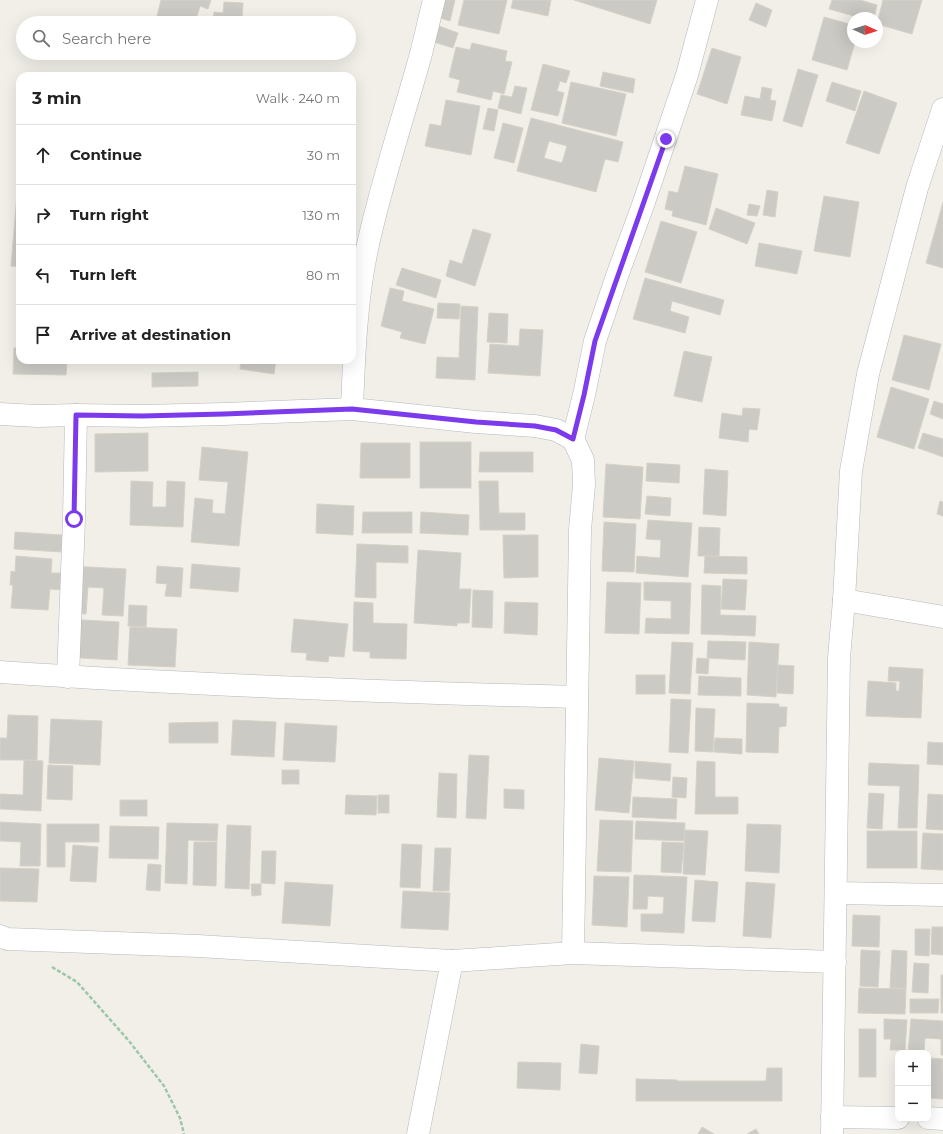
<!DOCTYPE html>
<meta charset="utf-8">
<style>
:root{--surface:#fff;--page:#f6f6f6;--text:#222;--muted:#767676;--line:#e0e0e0}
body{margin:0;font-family:Montserrat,sans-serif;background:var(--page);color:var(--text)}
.controls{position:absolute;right:12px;bottom:12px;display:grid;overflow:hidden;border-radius:8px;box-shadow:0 4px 16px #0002}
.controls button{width:36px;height:36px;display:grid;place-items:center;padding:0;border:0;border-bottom:1px solid var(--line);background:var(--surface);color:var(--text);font:20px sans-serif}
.compass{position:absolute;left:847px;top:12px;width:36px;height:36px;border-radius:50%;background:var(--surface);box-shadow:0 4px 16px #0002;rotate:93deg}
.stop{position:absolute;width:12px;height:12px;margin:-9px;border:3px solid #7c3aed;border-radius:50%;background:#fff}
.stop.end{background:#7c3aed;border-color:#fff;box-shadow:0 1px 4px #0008}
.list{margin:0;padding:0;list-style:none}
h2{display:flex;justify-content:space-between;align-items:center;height:52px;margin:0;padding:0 16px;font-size:17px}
h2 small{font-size:13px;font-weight:400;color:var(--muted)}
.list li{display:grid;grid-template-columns:26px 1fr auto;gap:12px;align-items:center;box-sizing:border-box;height:60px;padding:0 16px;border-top:1px solid var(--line)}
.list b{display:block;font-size:15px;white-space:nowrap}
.list em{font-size:13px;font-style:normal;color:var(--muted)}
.icon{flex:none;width:22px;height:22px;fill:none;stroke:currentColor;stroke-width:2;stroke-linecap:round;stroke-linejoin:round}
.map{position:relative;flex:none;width:943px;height:1134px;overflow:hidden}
.search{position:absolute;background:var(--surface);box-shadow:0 4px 16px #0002;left:16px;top:16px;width:340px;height:44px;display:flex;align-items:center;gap:10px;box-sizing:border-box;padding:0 14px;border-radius:22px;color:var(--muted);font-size:15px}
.panel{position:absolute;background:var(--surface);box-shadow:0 4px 16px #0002;left:16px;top:72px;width:340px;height:292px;border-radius:12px}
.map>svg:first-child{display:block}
.building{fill:#cccac5;stroke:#d6d1c6;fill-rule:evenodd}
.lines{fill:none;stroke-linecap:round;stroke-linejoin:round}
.street-casing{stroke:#b5b8bc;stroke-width:23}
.path{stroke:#9cc7a9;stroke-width:2.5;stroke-dasharray:4 2;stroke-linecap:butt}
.street{stroke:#fff;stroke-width:22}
.route{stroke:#7c3aed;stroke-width:5}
</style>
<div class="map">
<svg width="943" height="1134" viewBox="0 0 943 1134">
<rect width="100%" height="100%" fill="#f1efe8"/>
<!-- building -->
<g class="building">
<path d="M161 0H211L208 9 200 6 195 23H182L157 16Z"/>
<path d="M438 0H455L450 21 433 16Z"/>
<path d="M464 0H507L499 34 458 25Z"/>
<path d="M513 0H551L548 16 511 8Z"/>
<path d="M574 0H657L650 24Z"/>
<path d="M832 0H860L877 5 874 18H861L829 9Z"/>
<path d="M883 0H922L912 34 877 24Z"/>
<path d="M224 2 243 3 242 19 261 20 260 23H213L214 12 223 13Z"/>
<path d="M756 3 772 10 766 27 749 20Z"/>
<path d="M824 17 853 25V42H855L847 70 812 60Z"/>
<path d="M436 25 458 33 453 48 431 41Z"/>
<path d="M472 43 507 51 505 61 512 62 504 94 493 91 491 100 457 92 460 80 449 77 456 47 470 50Z"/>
<path d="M712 48 741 57 727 104 697 94Z"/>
<path d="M543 64 570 71 566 83 560 81 557 91 564 93 558 116 531 110Z"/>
<path d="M798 69 818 75 802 127 783 121Z"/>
<path d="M603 72 635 79 633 93 600 86Z"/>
<path d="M571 82 626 94 616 136 562 123Z"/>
<path d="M832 82 861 91 855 111 826 101Z"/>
<path d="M515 86 527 88 521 114 498 108 501 95 512 97Z"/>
<path d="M762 87 772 89 770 100 776 101 772 121 741 115 745 96 760 99Z"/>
<path d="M864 91 897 103 879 154 846 143Z"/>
<path d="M446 100 480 106 471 155 425 146 430 124 441 126Z"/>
<path d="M488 108 498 110 494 131 483 129Z"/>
<path d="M531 118 623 142 618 162 605 159 596 192 517 171ZM549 141 567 146 562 163 544 158Z"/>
<path d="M503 123 523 128 514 163 494 158Z"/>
<path d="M685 166 718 174 706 225 672 216 673 211 665 209 669 191 678 193Z"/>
<path d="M767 190 778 192 775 217 763 215Z"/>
<path d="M17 195H20V267L11 266Z"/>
<path d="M824 196 859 202 850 257 814 251Z"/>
<path d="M943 202V268L926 263Z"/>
<path d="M749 204 760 206 757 216 747 215Z"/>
<path d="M716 208 755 223 747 244 709 229Z"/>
<path d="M661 221 697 232 681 283 645 272Z"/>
<path d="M473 229 491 234 475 286 446 276 450 260 462 264Z"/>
<path d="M759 243 802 251 797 274 755 266Z"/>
<path d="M402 268 441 280 436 298 396 285Z"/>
<path d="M645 278 724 300 720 315 672 301 670 311 689 317 685 333 633 319Z"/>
<path d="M390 288 404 291 402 301 434 309 425 344 400 338 402 332 381 326Z"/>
<path d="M438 303 460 304 459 319 437 318Z"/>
<path d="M461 306 478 307 475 380 436 378 437 357 459 358Z"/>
<path d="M489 313 508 314 507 343 487 342Z"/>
<path d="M520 329 543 330 540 376 488 373 490 344 519 346Z"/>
<path d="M904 335 941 344 929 390 892 380Z"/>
<path d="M14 348H20V360H67L66 375 13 374Z"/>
<path d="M684 351 712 357 702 402 674 396Z"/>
<path d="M241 360H276L274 374 240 369Z"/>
<path d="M198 372V386L152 387V373Z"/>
<path d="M891 387 929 399 914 449 877 437Z"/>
<path d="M934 401 943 404V419L930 414Z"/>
<path d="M743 408 760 409 757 430 749 429 748 442 719 438 722 413 742 416Z"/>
<path d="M148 433V471L95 472V434Z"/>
<path d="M923 433 943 439V457L918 448Z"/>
<rect x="420" y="442" width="51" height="46"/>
<path d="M361 443H410V478H360Z"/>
<path d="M202 447 248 452 239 546 191 542 195 498 213 500 212 513 225 514 228 482 199 480Z"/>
<path d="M480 452H533V472H479Z"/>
<path d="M647 463 680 465 679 483 646 481Z"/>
<path d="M606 464 643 467 640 519 603 517Z"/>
<path d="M705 469 728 471 726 516 703 514Z"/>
<path d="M131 481 153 482 152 507H166L167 481 185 482 183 527 130 525Z"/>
<path d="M479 481H498L499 513H525V530H480Z"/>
<path d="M647 496 671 498 670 516 645 514Z"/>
<path d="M940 501 943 502V516L937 514Z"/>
<path d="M317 504 354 506 353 535 316 533Z"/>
<path d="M363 512H412V533H362Z"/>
<path d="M421 512 469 515 468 535 420 533Z"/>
<path d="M648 520 692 523 688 577 636 573 637 556 660 558 661 540 646 539Z"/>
<path d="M604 522 636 524 634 572 602 571Z"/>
<path d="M699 527 720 528 719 556H698Z"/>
<path d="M15 532 62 535 61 552 14 549Z"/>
<path d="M503 535H538V577L504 578Z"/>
<path d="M357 544 408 546V563L376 562V598L355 597Z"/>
<path d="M418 550 461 553 459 589H471L469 623H457V626L414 623Z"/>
<path d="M16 556 52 559 51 573H63L62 590 50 589 48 610 11 608 13 585H10L11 571 15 572Z"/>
<path d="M705 556 747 557V574L704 573Z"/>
<path d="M192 564 240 568 238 592 190 588Z"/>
<path d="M70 566 126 569 123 616 102 615 104 588 88 587 86 614 67 613Z"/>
<path d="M157 566 183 568 181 597 165 596 167 584 156 583Z"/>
<path d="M723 579 747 580 745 610 721 609Z"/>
<path d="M607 582 641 583 639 634 605 633Z"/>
<path d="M644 582 691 583 689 634 645 633 646 618 671 619V601L644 600Z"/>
<path d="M702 585 721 586 720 615 756 616 755 636 701 634Z"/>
<path d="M473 590 493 591 492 628 472 627Z"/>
<path d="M354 602 373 603V623L407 624 406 659 370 658V652L353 651Z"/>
<path d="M505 602 538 603 537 635 504 633Z"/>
<path d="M129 605 147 606 146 627 128 626Z"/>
<path d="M65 619 119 622 117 660 63 657Z"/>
<path d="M294 619 348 624 344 657 329 656 328 662 306 660 307 653 291 652Z"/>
<path d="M130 627 177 629 175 667 128 665Z"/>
<path d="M708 641 746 642 745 660 707 658Z"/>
<path d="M672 642 693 643 690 694 669 693Z"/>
<path d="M749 642 779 644 776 697 747 695Z"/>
<path d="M697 658 709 659 708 674 696 673Z"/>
<path d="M778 665 794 666 793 694 777 693Z"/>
<path d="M889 667 923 669 921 718 866 716 868 681 896 683V691H899L900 681H888Z"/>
<rect x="636" y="675" width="29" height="19"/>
<path d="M699 676 741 678V696L698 695Z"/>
<path d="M671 699 691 700 688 753 669 752Z"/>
<path d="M747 703 779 704V707H787L786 726 779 727 778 753 746 752Z"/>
<path d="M696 708 715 709 713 752 695 751Z"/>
<path d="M8 715 38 716 37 760H0V738H7Z"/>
<path d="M51 719 102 721 100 765 49 763Z"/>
<path d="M233 720 276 722 274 757 231 755Z"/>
<path d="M218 722V743H169V723Z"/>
<path d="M285 723 337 726 335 762 283 760Z"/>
<path d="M715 738 742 739V754L714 752Z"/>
<path d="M928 742 943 743V765L927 764Z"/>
<path d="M469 755 489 756 486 819 466 818Z"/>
<path d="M599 758 634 761 629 813 595 810Z"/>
<path d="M24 760 43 761 41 811 0 809V794L23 795Z"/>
<path d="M635 761 671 764 670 781 635 778Z"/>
<path d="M697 761 715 762V797H738V814H695Z"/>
<path d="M869 763 919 765 917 828H898L900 786 868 785Z"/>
<path d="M48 765 73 766 72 800 47 799Z"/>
<rect x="282" y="770" width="17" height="14"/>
<path d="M439 773 457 774 456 818 437 817Z"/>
<path d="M673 777 687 778 686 798 672 797Z"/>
<path d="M504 789 524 790V809L504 808Z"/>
<path d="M869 793 884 794 882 829 867 828Z"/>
<path d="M928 794 943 795V830L926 829Z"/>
<path d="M346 795 377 796 376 815 345 814Z"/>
<rect x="378" y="795" width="11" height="18"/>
<path d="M633 797 677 799 676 819 632 817Z"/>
<rect x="120" y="800" width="27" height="16"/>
<path d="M600 820 633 821 631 872 597 871Z"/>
<path d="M636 821 685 823 684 841 635 839Z"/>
<path d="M0 822 41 824 40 866H20L21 842 0 841Z"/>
<path d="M167 823 218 824 217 841 188 840 187 884 165 883Z"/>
<path d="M47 824H99V842H65V867H47Z"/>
<path d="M747 824 781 825 779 873 745 871Z"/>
<path d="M227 825 251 826 249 889 225 888Z"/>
<path d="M110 826 159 827 158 859 109 858Z"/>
<path d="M685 830 708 831 705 875 683 874Z"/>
<rect x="867" y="831" width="50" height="37"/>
<path d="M923 833 943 834V870L921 869Z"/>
<path d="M194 842H217L216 886 193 885Z"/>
<path d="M662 842 684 843 681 873 661 872Z"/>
<path d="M402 844 422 845 420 888 400 887Z"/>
<path d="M73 845 98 847 96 882 70 881Z"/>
<path d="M435 848H451L449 891H433Z"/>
<path d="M262 851H276L275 884 261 883Z"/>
<path d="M148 864 161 865 160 891 146 890Z"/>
<path d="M0 868 39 869 37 902 0 901Z"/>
<path d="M634 875 687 877 684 933 641 931V914H663L664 897 648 896 647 909H633Z"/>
<path d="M594 876 629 877 627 927 592 925Z"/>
<path d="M695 880 718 882 715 922 692 921Z"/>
<path d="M285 882 333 885 330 926 282 923Z"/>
<path d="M746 882 775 884 771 938 743 936Z"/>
<path d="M251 884H261V895L252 896Z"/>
<path d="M403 891 450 893 448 930 401 928Z"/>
<path d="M853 915 880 916 879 947 852 946Z"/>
<path d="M932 927H943V955L931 954Z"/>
<path d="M915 929H930L929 956 915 955Z"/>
<path d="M861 950 880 951 878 987 860 986Z"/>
<path d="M892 950 907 951 906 989 890 988Z"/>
<path d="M914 963 929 964 928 993 912 992Z"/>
<rect x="941" y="975" width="2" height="38"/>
<path d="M859 988 906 989 905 1014 858 1013Z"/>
<path d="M910 999H939L938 1013H910Z"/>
<path d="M884 1019 907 1020 905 1050H890L891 1039H884Z"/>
<path d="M911 1019 943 1021V1055H941V1039L925 1038 924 1053H908Z"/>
<rect x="859" y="1029" width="17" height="48"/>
<path d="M581 1044 599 1046 597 1074 579 1073Z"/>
<path d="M928 1058 943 1059V1099L928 1098Z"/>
<path d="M518 1062 561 1063 560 1090 517 1088Z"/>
<path d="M767 1068H782V1101H636V1079L677 1080V1081H766Z"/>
<path d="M702 1127 714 1134H698Z"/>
<path d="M756 1129 759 1134H747Z"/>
</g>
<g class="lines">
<defs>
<g id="street">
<path d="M352 409C354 356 356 301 367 249 380 188 400 128 417 68 424 45 428 23 434 0"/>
<path d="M0 414 38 416 76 415 142 416 224 414 352 409 476 422 535 426 556 430 573 439 583 460 584 485 580 530 573 953"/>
<path d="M573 439 584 395 595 341 617 276 643 205 687 75 707 0"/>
<path d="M844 600 943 617"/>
<path d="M0 672C192 685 385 692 577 697"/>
<path d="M68 677 74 519 76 415"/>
<path d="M836 893 943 895"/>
<path d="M0 936 7 939 198 946 452 961 573 953 835 962"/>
<path d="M832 1117 898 1118"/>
<path d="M928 1118 943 1119"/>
<path d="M418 1134 452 961"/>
<path d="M832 1134 839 658 844 600 851 471 868 374 917 188 943 109"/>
</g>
</defs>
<!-- street casing -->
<use href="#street" class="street-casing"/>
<!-- path -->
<path class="path" d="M52 967 77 982 129 1041 164 1086 180 1118 184 1134"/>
<!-- street -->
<use href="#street" class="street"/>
</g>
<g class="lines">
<!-- route -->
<path class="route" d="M74 519 76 415 142 416 224 414 352 409 476 422 535 426 556 430 573 439 584 395 595 341 666 139"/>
</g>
</svg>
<div class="controls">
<button>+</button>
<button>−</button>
</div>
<svg class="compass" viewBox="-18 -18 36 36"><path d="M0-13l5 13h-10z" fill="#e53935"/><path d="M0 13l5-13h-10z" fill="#767676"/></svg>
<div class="stop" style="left:74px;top:519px"></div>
<div class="stop end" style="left:666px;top:139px"></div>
<div class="search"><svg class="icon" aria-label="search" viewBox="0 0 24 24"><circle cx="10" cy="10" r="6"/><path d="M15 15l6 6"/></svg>Search here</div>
<section class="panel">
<h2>3 min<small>Walk · 240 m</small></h2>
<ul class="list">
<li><svg class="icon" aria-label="ahead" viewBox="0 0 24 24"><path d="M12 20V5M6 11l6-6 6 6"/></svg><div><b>Continue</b></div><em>30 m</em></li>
<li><svg class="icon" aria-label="right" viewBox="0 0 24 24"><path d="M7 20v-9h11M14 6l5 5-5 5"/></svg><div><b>Turn right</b></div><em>130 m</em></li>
<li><svg class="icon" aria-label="left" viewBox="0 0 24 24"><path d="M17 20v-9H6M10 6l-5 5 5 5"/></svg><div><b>Turn left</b></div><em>80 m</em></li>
<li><svg class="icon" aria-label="arrive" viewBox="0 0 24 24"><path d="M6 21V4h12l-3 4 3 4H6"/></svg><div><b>Arrive at destination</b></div></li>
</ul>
</section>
</div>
